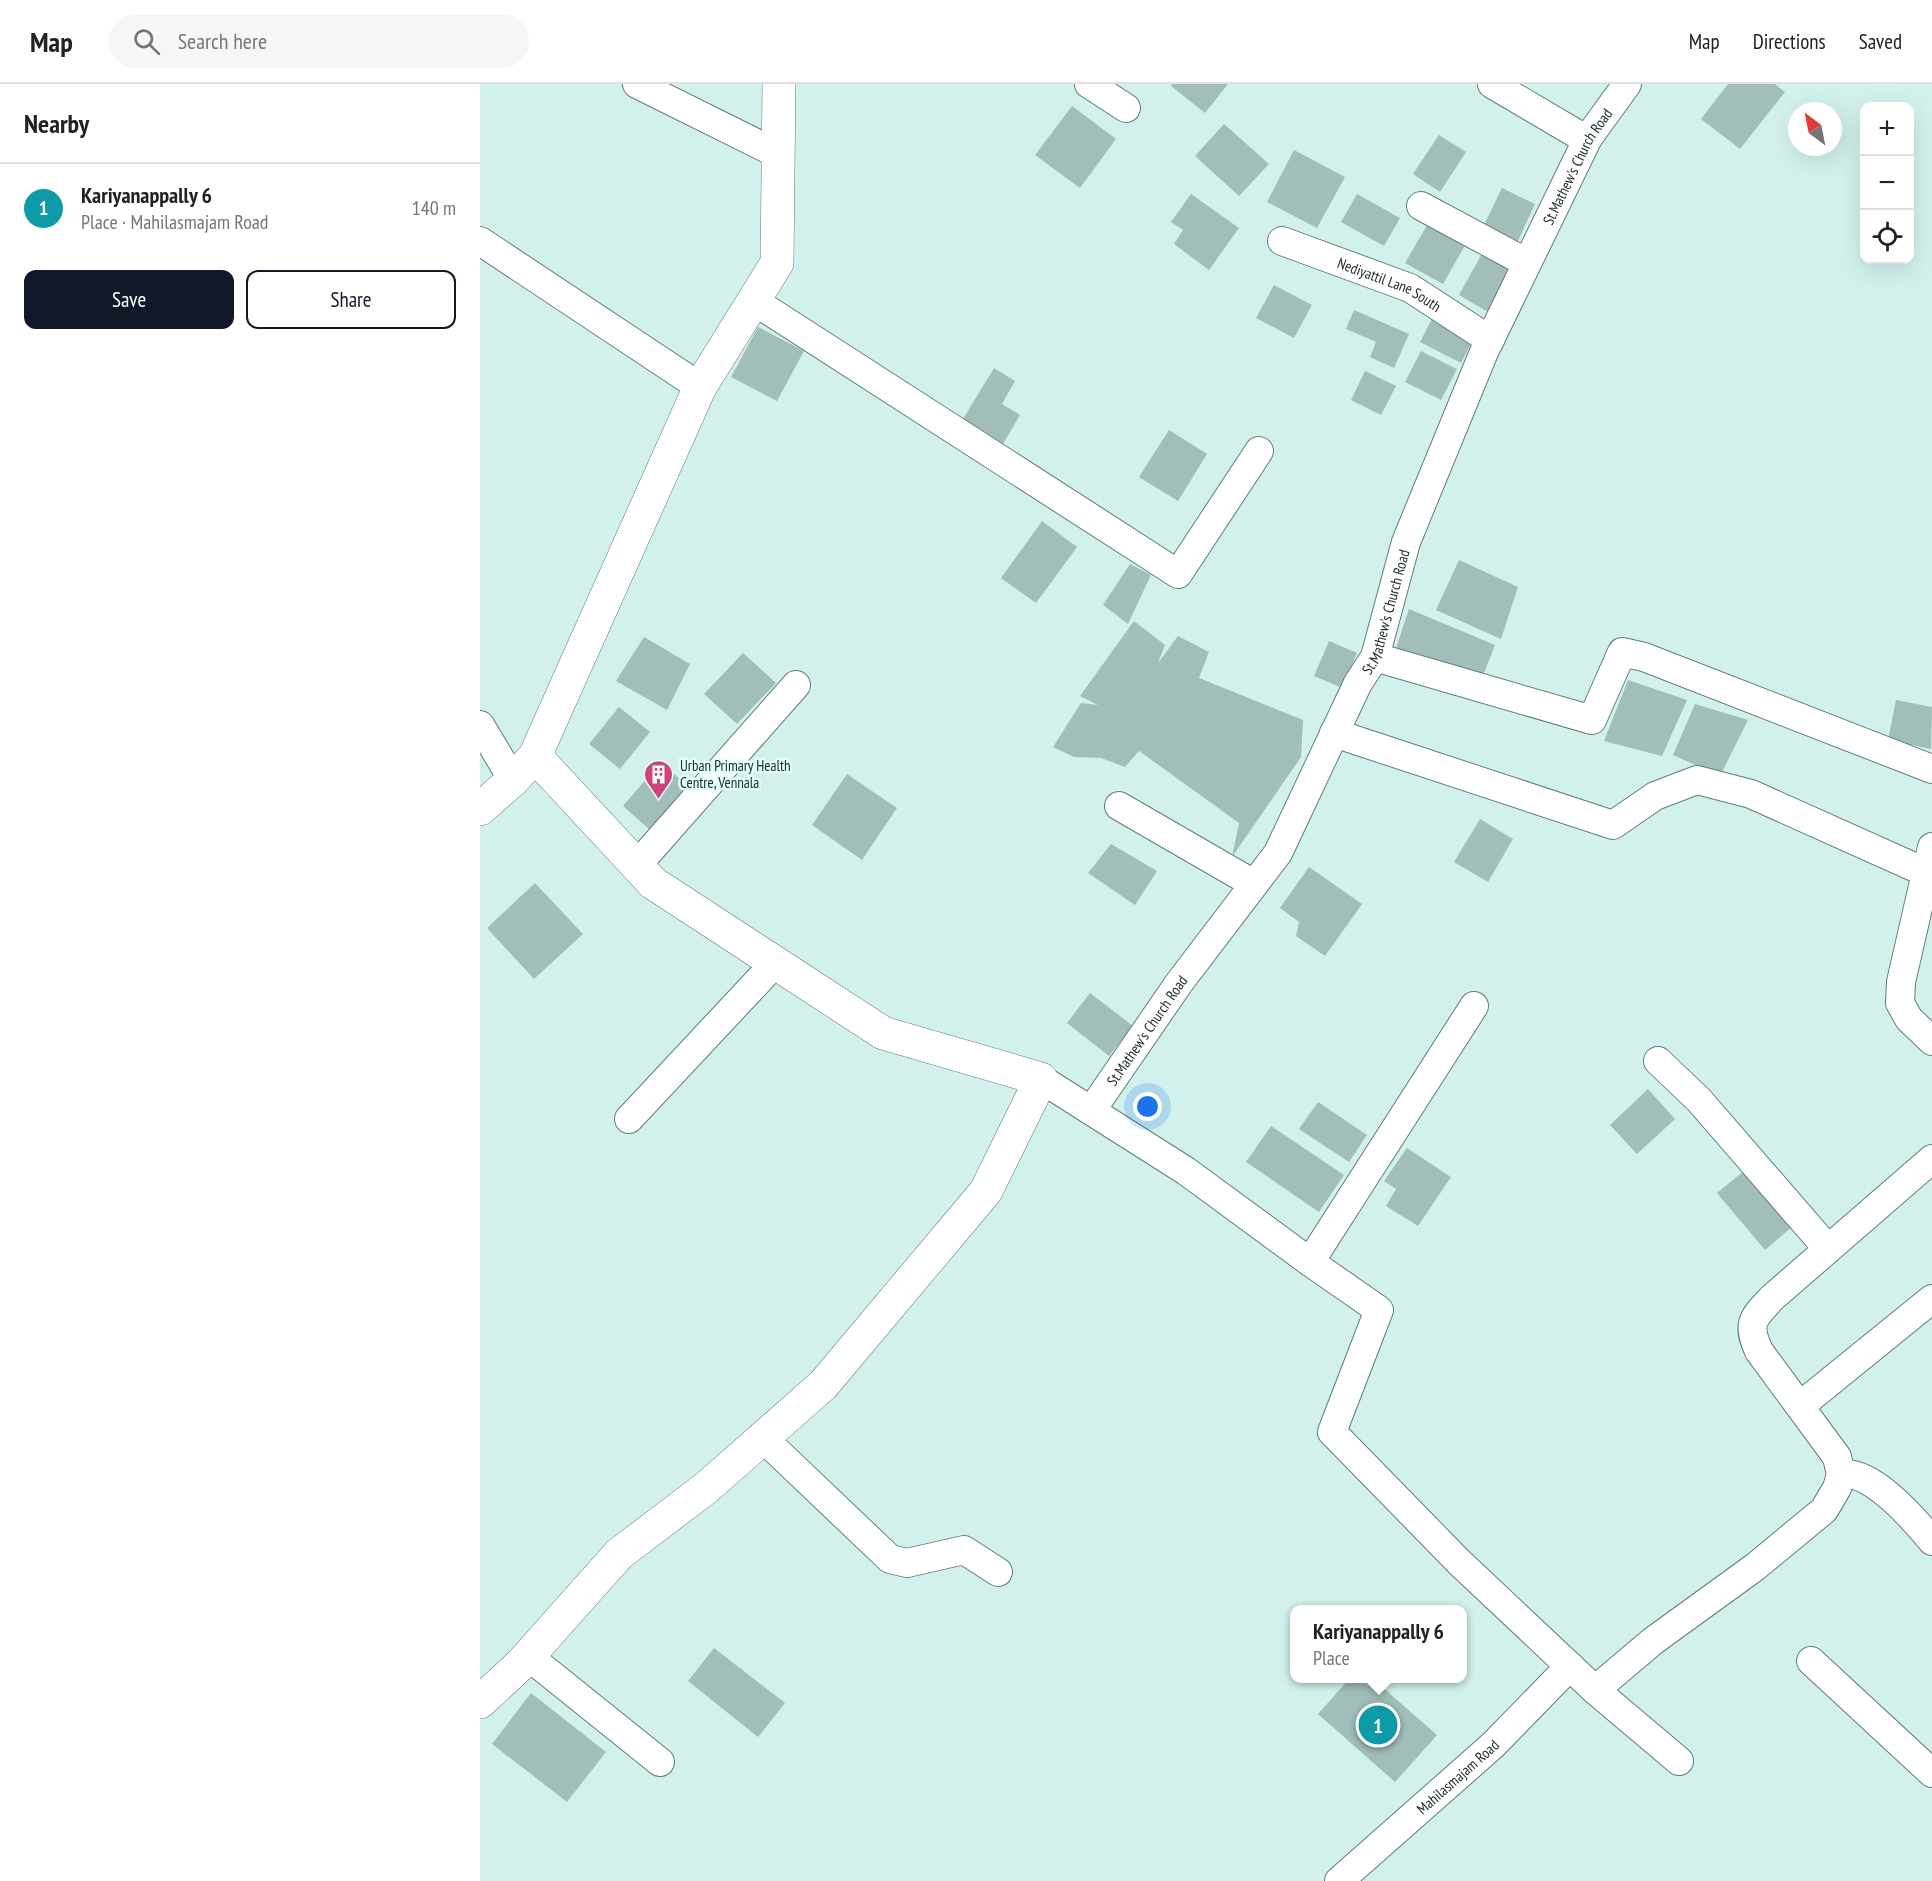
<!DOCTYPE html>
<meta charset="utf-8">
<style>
:root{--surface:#fff;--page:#f6f6f6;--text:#222;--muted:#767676;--line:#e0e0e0;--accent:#111827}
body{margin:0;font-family:"PT Sans Narrow",sans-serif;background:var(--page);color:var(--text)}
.controls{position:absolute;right:18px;top:18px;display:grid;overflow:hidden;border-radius:12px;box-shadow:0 6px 24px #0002}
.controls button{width:54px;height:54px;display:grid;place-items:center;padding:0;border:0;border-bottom:2px solid var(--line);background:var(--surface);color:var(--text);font:30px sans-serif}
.compass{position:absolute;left:1308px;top:18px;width:54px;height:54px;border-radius:50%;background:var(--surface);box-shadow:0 6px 24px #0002;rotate:328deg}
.you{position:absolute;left:668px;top:1023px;width:21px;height:21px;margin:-15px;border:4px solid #fff;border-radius:50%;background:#1a73e8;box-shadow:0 0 0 9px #1a73e833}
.badge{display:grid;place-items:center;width:39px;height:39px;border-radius:50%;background:var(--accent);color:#fff;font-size:20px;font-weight:700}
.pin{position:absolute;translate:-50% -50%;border:3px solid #fff;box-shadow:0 2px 6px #0006}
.popup{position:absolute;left:810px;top:1521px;width:177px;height:78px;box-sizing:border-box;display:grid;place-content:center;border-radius:12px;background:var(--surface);filter:drop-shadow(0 2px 4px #0005);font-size:20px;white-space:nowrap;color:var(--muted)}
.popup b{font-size:22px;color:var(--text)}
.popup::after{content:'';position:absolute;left:50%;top:100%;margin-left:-12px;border:12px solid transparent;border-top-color:var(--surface)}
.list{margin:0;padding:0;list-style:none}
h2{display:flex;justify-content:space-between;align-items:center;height:78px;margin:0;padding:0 24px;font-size:26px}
h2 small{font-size:20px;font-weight:400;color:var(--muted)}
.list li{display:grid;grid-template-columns:39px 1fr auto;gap:18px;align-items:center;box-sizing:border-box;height:90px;padding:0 24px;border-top:2px solid var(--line)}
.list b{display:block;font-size:22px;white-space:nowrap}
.list p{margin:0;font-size:20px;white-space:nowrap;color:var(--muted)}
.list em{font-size:20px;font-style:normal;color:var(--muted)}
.actions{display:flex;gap:12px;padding:18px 24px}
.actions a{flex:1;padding:14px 0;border:2px solid var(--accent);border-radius:12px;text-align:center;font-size:21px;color:var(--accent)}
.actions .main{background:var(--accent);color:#fff}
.icon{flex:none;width:33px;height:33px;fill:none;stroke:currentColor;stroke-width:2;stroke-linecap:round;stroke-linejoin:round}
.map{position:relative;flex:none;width:1452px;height:1797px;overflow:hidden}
header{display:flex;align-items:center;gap:36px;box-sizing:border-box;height:84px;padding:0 30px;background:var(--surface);border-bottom:2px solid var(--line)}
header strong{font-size:28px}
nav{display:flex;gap:33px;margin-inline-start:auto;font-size:21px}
.search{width:420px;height:54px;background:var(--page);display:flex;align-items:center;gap:15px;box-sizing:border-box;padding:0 21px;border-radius:33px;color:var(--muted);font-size:22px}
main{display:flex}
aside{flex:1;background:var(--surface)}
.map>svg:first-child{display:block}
.building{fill:#a1beba}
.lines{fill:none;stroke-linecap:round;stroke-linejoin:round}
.street-casing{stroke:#617d79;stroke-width:30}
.secondary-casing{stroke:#617d79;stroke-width:34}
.street{stroke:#fff;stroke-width:28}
.secondary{stroke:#fff;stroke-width:33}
.labels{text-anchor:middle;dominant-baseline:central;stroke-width:5;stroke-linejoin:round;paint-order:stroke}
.street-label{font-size:15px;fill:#222e2d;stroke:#e0fefa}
.poi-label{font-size:15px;fill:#222e2d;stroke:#e0fefa;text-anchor:start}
</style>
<header>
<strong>Map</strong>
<div class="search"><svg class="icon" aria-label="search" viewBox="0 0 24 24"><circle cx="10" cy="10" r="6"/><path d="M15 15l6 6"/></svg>Search here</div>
<nav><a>Map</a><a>Directions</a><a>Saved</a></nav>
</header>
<main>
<aside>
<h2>Nearby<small></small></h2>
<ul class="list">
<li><span class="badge" style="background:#0f9aa8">1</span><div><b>Kariyanappally 6</b><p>Place · Mahilasmajam Road</p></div><em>140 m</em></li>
</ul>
<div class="actions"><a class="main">Save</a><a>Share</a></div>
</aside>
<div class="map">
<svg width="1452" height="1797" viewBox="0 0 1452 1797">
<rect width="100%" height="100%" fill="#d2f1ed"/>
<!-- building -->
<g class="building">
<path d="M692 0H748L725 29 691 2Z"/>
<path d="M1248 0H1295L1305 8 1260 65 1221 35Z"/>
<path d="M592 22 636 55 600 104 555 71Z"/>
<path d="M744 40 789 80 759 112 715 72Z"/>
<path d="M959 51 986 68 960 108 933 90Z"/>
<path d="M814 66 865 93 837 144 787 118Z"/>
<path d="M1022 104 1055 120 1036 161 1002 145Z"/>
<path d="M711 110 759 144 729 186 694 160 703 146 691 138Z"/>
<path d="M877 110 920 134 904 162 861 138Z"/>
<path d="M950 136 987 158 963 200 925 179Z"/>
<path d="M1003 168 1032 184 1008 228 979 211Z"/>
<path d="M794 201 832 221 814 254 776 234Z"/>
<path d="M874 226 929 250 914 284 890 273 896 258 866 245Z"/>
<path d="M953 233 994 254 981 279 940 258Z"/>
<path d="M278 243 324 267 297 317 251 293Z"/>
<path d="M941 267 977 285 961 316 925 298Z"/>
<path d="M514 284 535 297 522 320 540 331 523 360 483 335Z"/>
<path d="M885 287 916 302 901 331 871 316Z"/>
<path d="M689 346 727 370 698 417 659 393Z"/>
<path d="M562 437 597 463 556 519 521 494Z"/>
<path d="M979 476 1038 503 1021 555 956 526Z"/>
<path d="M650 480 671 491 648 540 623 521Z"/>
<path d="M929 525 1015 561 1001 597 916 564Z"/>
<path d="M654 537 685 561 678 579 698 552 729 568 719 594 823 636 821 673 752 773 759 739 659 667 645 683 621 674 594 673 573 663 601 619 618 621 600 612Z"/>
<path d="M164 553 210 580 187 626 136 597Z"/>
<path d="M849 557 877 569 862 604 834 592Z"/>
<path d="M263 569 296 599 257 640 224 610Z"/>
<path d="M1148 596 1207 616 1182 672 1124 657Z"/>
<path d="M1416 616 1452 623 1451 665 1408 656Z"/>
<path d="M1215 620 1268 636 1240 692 1193 671Z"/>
<path d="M139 623 170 648 140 685 109 660Z"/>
<path d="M181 678 215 709 177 752 143 722Z"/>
<path d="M367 690 417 724 382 776 332 741Z"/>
<path d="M1000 735 1033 755 1008 798 974 778Z"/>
<path d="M631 760 677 787 655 821 608 789Z"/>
<path d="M829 783 882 820 845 872 816 852 819 838 800 824Z"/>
<path d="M55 799 103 850 54 895 7 844Z"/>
<path d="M610 909 653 942 629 972 587 939Z"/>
<path d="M1168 1005 1195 1035 1157 1070 1130 1041Z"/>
<path d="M838 1018 887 1051 869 1078 819 1045Z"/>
<path d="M791 1042 864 1091 839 1128 766 1078Z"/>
<path d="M927 1064 971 1093 938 1142 906 1122 916 1105 904 1097Z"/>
<path d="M1265 1086 1313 1142 1285 1166 1237 1109Z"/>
<path d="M234 1564 305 1619 278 1653 208 1597Z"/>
<path d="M870 1594H892L957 1651 915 1698 838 1630Z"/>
<path d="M51 1609 126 1668 87 1718 12 1660Z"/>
</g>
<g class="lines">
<defs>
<g id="street">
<path d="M157 0 298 70"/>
<path d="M609 0 646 24"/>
<path d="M1012 0 1107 56"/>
<path d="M941 122 1047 179"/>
<path d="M0 157 220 303"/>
<path id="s1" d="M802 157 930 204 1010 256"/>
<path d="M274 217 698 490 779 367"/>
<path d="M895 573 1112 636 1142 568 1164 573 1452 685"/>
<path d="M0 641 33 696"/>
<path d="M854 649 1133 741 1175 712 1217 696 1271 710 1445 788"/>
<path d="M639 722 774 800"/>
<path d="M1452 763 1421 898 1420 919 1429 935 1452 957"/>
<path d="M157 781 316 601"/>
<path d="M1178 977 1219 1016 1348 1165"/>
<path d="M561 995 706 1087 830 1178 899 1226 852 1348 979 1478 1115 1606 1199 1677"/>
<path id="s2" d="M611 1027 699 899 798 769 878 599 895 573 926 458 1004 268 1108 54 1147 0"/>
<path d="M149 1035 295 879"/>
<path d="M830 1178 994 922"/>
<path d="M1320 1322 1452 1215"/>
<path d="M283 1354 410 1475 427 1479 484 1466 518 1488"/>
<path d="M1361 1390C1392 1386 1434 1435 1452 1457"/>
<path d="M48 1572 180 1678"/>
<path d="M1331 1577 1452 1689"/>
<path d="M1115 1606 1173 1557 1275 1483 1344 1426 1357 1404 1361 1390 1357 1373 1279 1267C1266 1239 1273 1234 1293 1213L1452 1075"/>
<path id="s3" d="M859 1797 1013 1661 1090 1582"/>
</g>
<g id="secondary">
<path d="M0 725 33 696 55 672 220 303 297 179 299 0"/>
<path d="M0 1618 42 1579 139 1470 226 1404 343 1301 506 1107 561 995 403 949 173 799 55 672"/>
</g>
</defs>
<!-- street casing -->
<use href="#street" class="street-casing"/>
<!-- secondary casing -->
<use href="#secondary" class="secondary-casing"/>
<!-- street -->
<use href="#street" class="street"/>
<!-- secondary -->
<use href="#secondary" class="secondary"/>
</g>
<!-- icons -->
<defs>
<symbol id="building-pin" viewBox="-11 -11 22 30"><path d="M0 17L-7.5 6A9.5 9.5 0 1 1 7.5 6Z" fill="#cd437c" stroke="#e0fefa"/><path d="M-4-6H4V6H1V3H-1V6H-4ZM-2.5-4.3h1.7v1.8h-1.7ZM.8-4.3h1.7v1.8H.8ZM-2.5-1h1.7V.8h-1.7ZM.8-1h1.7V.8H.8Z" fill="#fff"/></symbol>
</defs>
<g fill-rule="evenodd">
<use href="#building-pin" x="162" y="674" width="33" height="45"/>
</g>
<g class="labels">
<!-- street labels -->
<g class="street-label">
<text stroke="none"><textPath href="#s2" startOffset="1070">St.Mathew's Church Road</textPath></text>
<text stroke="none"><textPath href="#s1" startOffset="116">Nediyattil Lane South</textPath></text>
<text stroke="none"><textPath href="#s2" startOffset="584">St.Mathew's Church Road</textPath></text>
<text stroke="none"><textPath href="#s2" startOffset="98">St.Mathew's Church Road</textPath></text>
<text stroke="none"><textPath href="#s3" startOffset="158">Mahilasmajam Road</textPath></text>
</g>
<!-- poi labels -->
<g class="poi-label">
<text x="200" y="681">Urban Primary Health<tspan x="200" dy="17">Centre, Vennala</tspan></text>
</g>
</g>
</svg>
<div class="controls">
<button>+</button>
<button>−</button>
<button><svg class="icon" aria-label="locate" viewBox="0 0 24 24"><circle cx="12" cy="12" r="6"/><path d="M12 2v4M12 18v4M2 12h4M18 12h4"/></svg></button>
</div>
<svg class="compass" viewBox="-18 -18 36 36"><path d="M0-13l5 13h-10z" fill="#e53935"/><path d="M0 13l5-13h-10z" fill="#767676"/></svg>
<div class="you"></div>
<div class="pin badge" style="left:898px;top:1641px;background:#0f9aa8">1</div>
<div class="popup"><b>Kariyanappally 6</b>Place</div>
</div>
</main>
